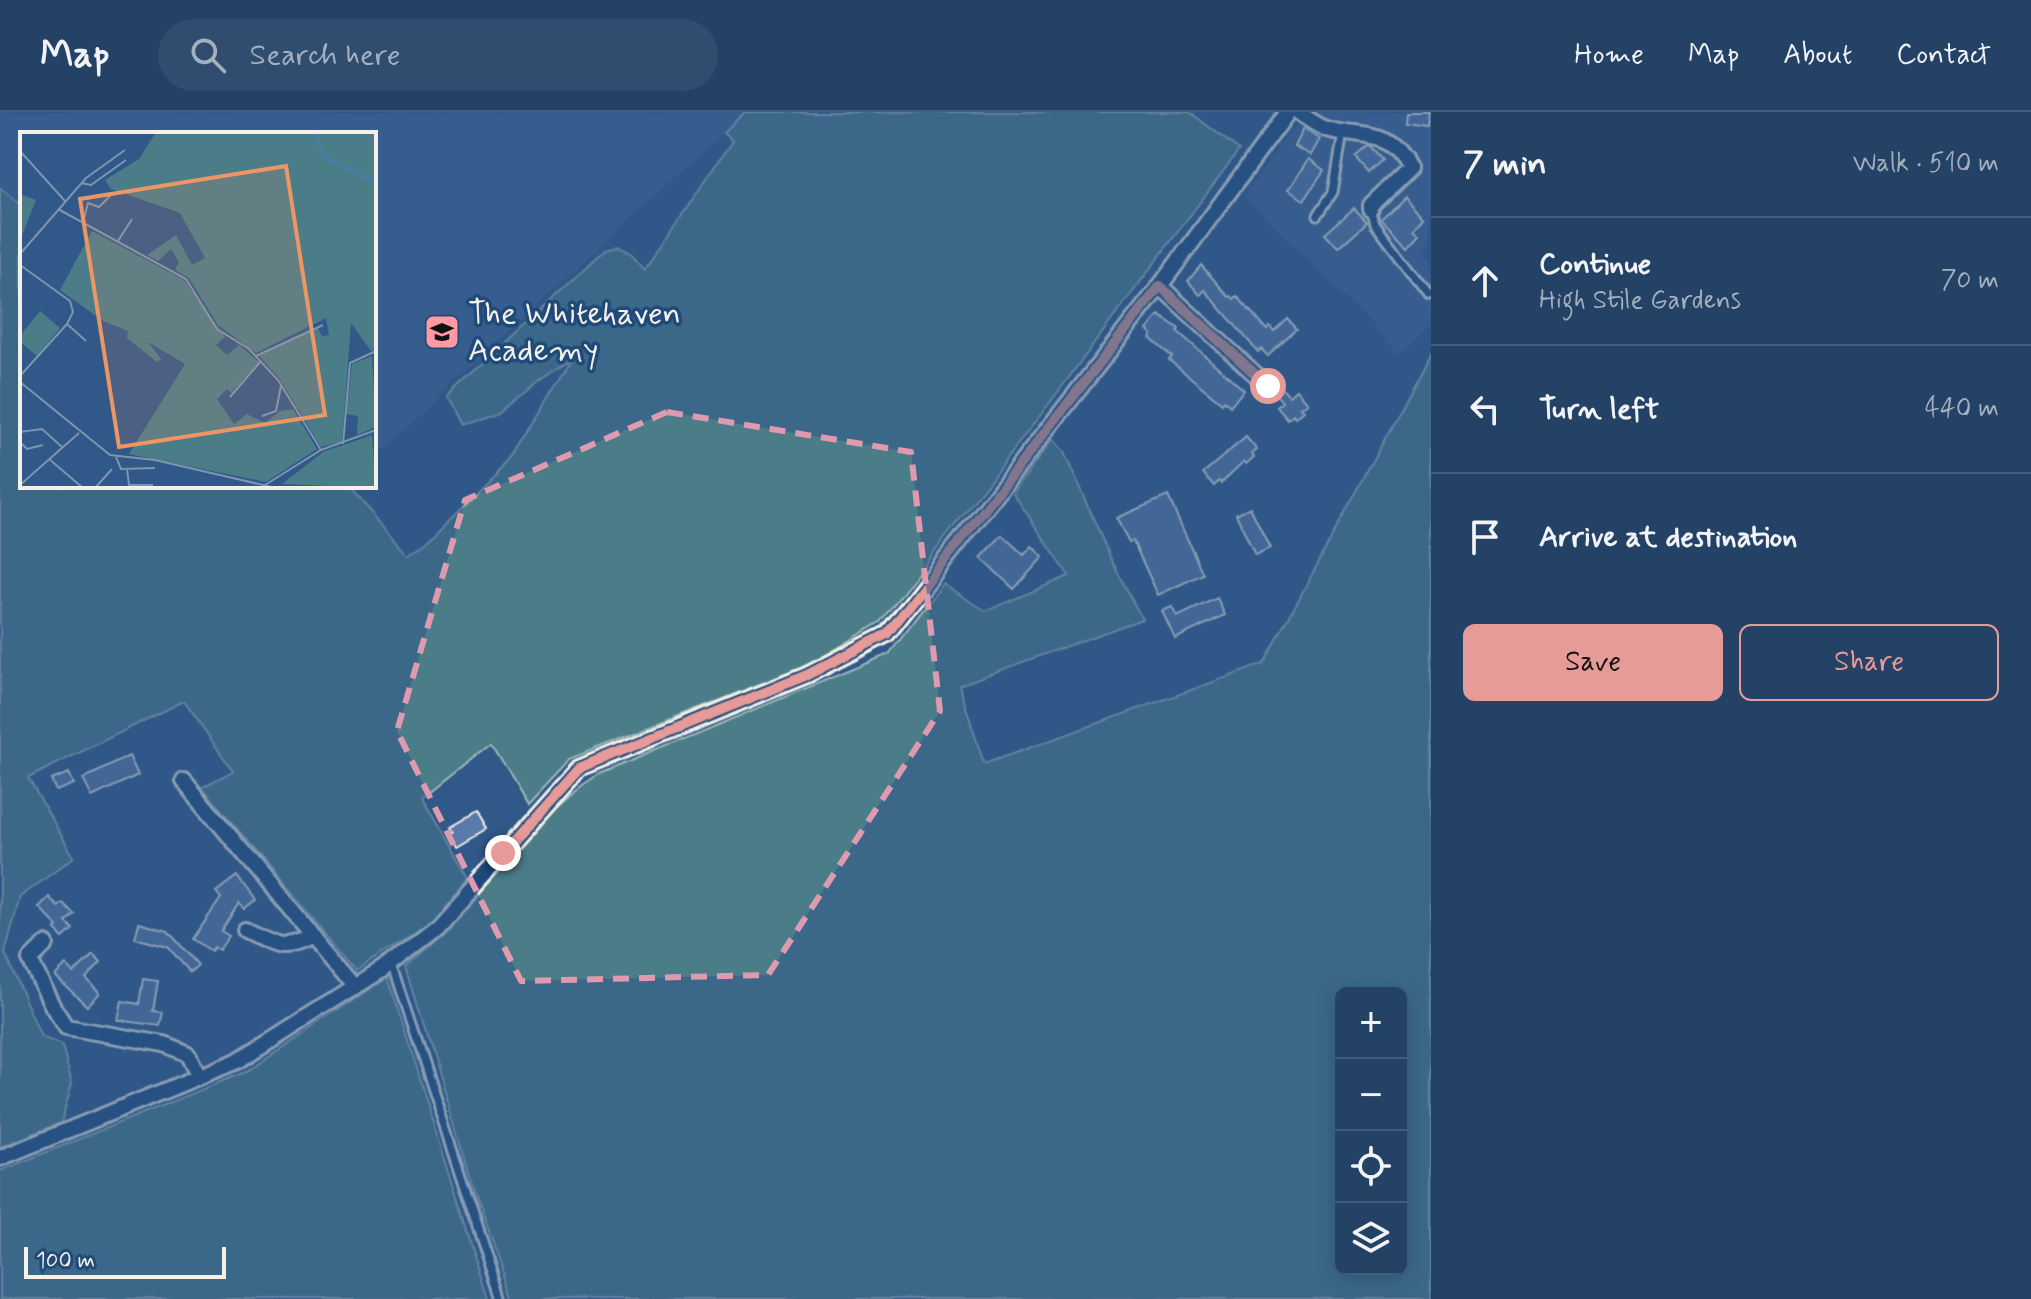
<!DOCTYPE html>
<meta charset="utf-8">
<style>
:root{--surface:#244266;--page:#304d6f;--text:#f1f3f6;--muted:#a3b0bf;--line:#415b7a;--accent:#e69b98}
body{margin:0;font-family:Mynerve,sans-serif;background:var(--page);color:var(--text)}
.controls{position:absolute;right:24px;bottom:24px;display:grid;overflow:hidden;border-radius:12px;box-shadow:0 4px 20px #0003}
.controls button{width:72px;height:72px;display:grid;place-items:center;padding:0;border:0;border-bottom:2px solid var(--line);background:var(--surface);color:var(--text);font:40px sans-serif}
.scale{position:absolute;left:24px;bottom:20px;width:202px;box-sizing:border-box;padding-left:8px;border:4px solid #f4f1e8;border-top:0;font-size:22px;line-height:28px;white-space:nowrap;color:#f4f1e8;-webkit-text-stroke:6px #1f4a7a;paint-order:stroke}
.stop{position:absolute;width:24px;height:24px;margin:-18px;border:6px solid #e69b98;border-radius:50%;background:#fff}
.stop.end{background:#e69b98;border-color:#fff;box-shadow:0 2px 8px #0008}
.list{margin:0;padding:0;list-style:none}
h2{display:flex;justify-content:space-between;align-items:center;height:104px;margin:0;padding:0 32px;font-size:34px}
h2 small{font-size:26px;font-weight:400;color:var(--muted)}
.list li{display:grid;grid-template-columns:52px 1fr auto;gap:24px;align-items:center;box-sizing:border-box;height:128px;padding:0 32px;border-top:2px solid var(--line)}
.list b{display:block;font-size:30px;white-space:nowrap}
.list p{margin:0;font-size:26px;white-space:nowrap;color:var(--muted)}
.list em{font-size:26px;font-style:normal;color:var(--muted)}
.actions{display:flex;gap:16px;padding:24px 32px}
.actions a{flex:1;padding:18px 0;border:2px solid var(--accent);border-radius:12px;text-align:center;font-size:28px;color:var(--accent)}
.actions .main{background:var(--accent);color:#111}
.icon{flex:none;width:44px;height:44px;fill:none;stroke:currentColor;stroke-width:2;stroke-linecap:round;stroke-linejoin:round}
.map{position:relative;flex:none;width:1431px;height:1187px;overflow:hidden}
header{display:flex;align-items:center;gap:48px;box-sizing:border-box;height:112px;padding:0 40px;background:var(--surface);border-bottom:2px solid var(--line)}
header strong{font-size:38px}
nav{display:flex;gap:44px;margin-inline-start:auto;font-size:28px}
.search{width:560px;height:72px;background:var(--page);display:flex;align-items:center;gap:20px;box-sizing:border-box;padding:0 28px;border-radius:44px;color:var(--muted);font-size:30px}
main{display:flex}
aside{flex:1;background:var(--surface)}
.map>svg:first-child{display:block}
.built{fill:#416594}
.green{fill:#4b7d89;stroke:#a0b7b8;stroke-width:2;fill-rule:evenodd}
.building{fill:#5a7aa9;stroke:#f4f1e8;stroke-width:2}
.lines{fill:none;stroke-linecap:round;stroke-linejoin:round}
.lane-casing{stroke:#f4f1e8;stroke-width:13}
.street-casing{stroke:#f4f1e8;stroke-width:20}
.lane{stroke:#1f4a7a;stroke-width:7}
.street{stroke:#1f4a7a;stroke-width:14}
.route{stroke:#e69b98;stroke-width:10}
.marked{fill:none;stroke:#e09ab0;stroke-width:6;stroke-dasharray:16 10;stroke-linejoin:round}
.labels{text-anchor:middle;dominant-baseline:central;stroke-width:7;stroke-linejoin:round;paint-order:stroke}
.poi-label{font-size:32px;fill:#f4f1e8;stroke:#1f4a7a;text-anchor:start}
.inset-river{fill:none;stroke:#477ea3;stroke-width:4}
.inset-road{fill:none;stroke:#7e95ae;stroke-width:2}
.view{fill:#ed9664;fill-opacity:0.15;stroke:#ed9664;stroke-width:4}
.inset-edge{fill:none;stroke:#f4f1e8;stroke-width:4}
</style>
<header>
<strong>Map</strong>
<div class="search"><svg class="icon" aria-label="search" viewBox="0 0 24 24"><circle cx="10" cy="10" r="6"/><path d="M15 15l6 6"/></svg>Search here</div>
<nav><a>Home</a><a>Map</a><a>About</a><a>Contact</a></nav>
</header>
<main>
<div class="map">
<svg width="1431" height="1187" viewBox="0 0 1431 1187">
<rect width="100%" height="100%" fill="#305888"/>
<filter id="ink" filterUnits="userSpaceOnUse"><feTurbulence type="fractalNoise" baseFrequency=".0125" numOctaves="2"/><feDisplacementMap in="SourceGraphic" scale="16" xChannelSelector="R" yChannelSelector="G"/><feConvolveMatrix kernelMatrix="1 2 1 2 8 2 1 2 1" color-interpolation-filters="sRGB"/></filter>
<g filter="url(#ink)">
<!-- built -->
<g class="built">
<path d="M0 0H745L374 345V22H22V94L0 76Z"/>
<path d="M1304 0H1431V132L1425 139 1431 147V211L1400 241 1245 84Z"/>
</g>
<!-- green -->
<g class="green">
<path d="M745 0H1190L1239 38 1049 292 880 510 813 551 569 647 527 692 491 631 422 686 468 766 430 810 357 859 202 675 233 659 184 589 28 666 74 745 20 785 5 841 41 925 62 933 72 971 61 1011 0 1035V76L22 94V374H348L409 442 427 429 512 345 573 245 539 268 502 299 460 313 446 286 606 137 618 134 631 141 645 157 733 28 724 20Z"/>
<path d="M1431 241V1187H513L475 1081 406 854C420 842 435 830 448 817 498 765 537 700 599 662L889 542 943 472 986 499 1069 464 1013 381 1053 327 1063 338 1111 447 1142 507 959 573 984 652 1264 552ZM1341 881H1401V1157H1341Z"/>
<path d="M387 866 490 1187H0V1059L245 960Z"/>
</g>
<!-- building -->
<g class="building">
<path d="M1406 0H1429L1427 14 1405 11Z"/>
<path d="M1303 17 1319 27 1310 43 1294 34Z"/>
<path d="M1370 34 1383 48 1369 61 1356 46Z"/>
<path d="M1308 47 1324 58 1304 88 1288 78Z"/>
<path d="M1404 84 1424 104 1414 115 1420 121 1408 134 1381 107Z"/>
<path d="M1354 96 1367 110 1338 136 1325 122Z"/>
<path d="M1201 153 1229 185 1231 184 1234 187 1237 184 1267 218 1270 215 1274 220 1288 207 1297 217 1268 244 1261 237 1258 240 1205 178 1200 183 1188 169Z"/>
<path d="M1159 203 1179 217 1177 219 1244 278 1230 294 1224 288 1222 291 1169 248 1172 245 1150 226 1152 222 1147 218Z"/>
<path d="M1281 276 1289 284 1296 278 1307 291 1300 296 1303 299 1295 306 1293 303 1288 308 1277 295 1282 290 1275 281Z"/>
<path d="M1246 325 1257 338 1252 342 1254 345 1246 352 1244 349 1221 371 1219 369 1214 374 1203 361Z"/>
<path d="M1168 384 1203 462 1158 483 1133 429 1129 430 1116 406Z"/>
<path d="M1250 395 1270 436 1255 443 1236 402Z"/>
<path d="M1002 423 1024 443 1032 434 1043 445 1014 477 981 446Z"/>
<path d="M1217 486 1225 503 1175 527 1162 499 1172 495 1177 505Z"/>
<path d="M129 644 138 663 92 685 83 667Z"/>
<path d="M69 661 74 672 56 679 51 668Z"/>
<path d="M476 700 486 717 457 734 449 722 453 719 450 715Z"/>
<path d="M237 764 255 788 244 797 239 791 221 819 229 824 219 838 214 835 211 839 193 827 221 786 216 780Z"/>
<path d="M49 785 58 795 63 791 74 802 66 810 73 817 63 826 55 818 58 815 39 795Z"/>
<path d="M139 811 168 819 198 853 190 860 168 835 135 826Z"/>
<path d="M93 842 101 850 86 866 100 881 87 894 55 864 66 853 74 861Z"/>
<path d="M143 867 158 869 153 899 163 900 160 914 118 908 122 889 139 892Z"/>
</g>
<g class="lines">
<defs>
<g id="lane">
<path d="M1371 97 1375 112 1429 183"/>
<path d="M1318 103 1333 80 1343 21"/>
<path d="M391 851 502 1187"/>
</g>
<g id="street">
<path d="M1298 0C1307 6 1316 13 1326 17 1365 28 1386 14 1409 56L1371 93V97"/>
<path d="M1160 174 1268 274"/>
<path d="M184 669 355 875"/>
<path d="M245 818C276 833 282 840 313 824"/>
<path d="M46 832 30 848 53 895 66 915 164 932 188 942 199 964"/>
<path d="M0 1046 237 949 382 858 437 815 579 656 807 563 887 522 1160 174 1288 0"/>
</g>
</defs>
<!-- lane casing -->
<use href="#lane" class="lane-casing"/>
<!-- street casing -->
<use href="#street" class="street-casing"/>
<!-- lane -->
<use href="#lane" class="lane"/>
<!-- street -->
<use href="#street" class="street"/>
</g>
</g>
<g class="lines" filter="url(#ink)">
<!-- route -->
<path class="route" d="M503 741 579 656 807 563 887 522 1160 174 1268 274"/>
</g>
<!-- marked area -->
<path d="M0 0H1431V1187H0ZM667 300 911 340 940 599 768 863 521 869 397 619 465 388Z" fill="#305888" fill-opacity=".55" fill-rule="evenodd"/>
<path class="marked" d="M667 300 911 340 940 599 768 863 521 869 397 619 465 388Z"/>
<!-- icons -->
<defs>
<symbol id="school-square" viewBox="-11 -11 22 22"><rect x="-9" y="-9" width="18" height="18" rx="4" fill="#ff9aa2" stroke="#1f4a7a"/><path d="M0-5L7-2L0 1L-7-2ZM-4 1L0 2.5L4 1V4Q0 6-4 4Z" fill="#111"/></symbol>
</defs>
<g fill-rule="evenodd">
<use href="#school-square" x="422" y="200" width="40" height="40"/>
</g>
<g class="labels">
<!-- poi labels -->
<g class="poi-label">
<text x="468" y="202">The Whitehaven<tspan x="468" dy="37">Academy</tspan></text>
</g>
</g>
<!-- overview -->
<g transform="translate(20 20)">
<rect width="356" height="356" fill="#305888"/>
<path d="M136 0H356V217L351 219 331 191 322 310 301 315 259 246 239 224 297 195 302 204 309 203 306 186 236 221 198 193 169 146 155 138 159 130 151 117 138 129 127 123 156 103 172 133 185 126 160 81 91 57 85 48 119 27ZM0 62 16 68 1 106H0ZM72 99 164 148 205 205 196 213 207 223 219 213 239 230 211 261 207 257 197 267 214 292 227 282 245 291 260 279 273 277 297 317 246 350 109 322 165 232 128 210 141 227 137 230 107 206 108 199 83 189 40 158ZM20 179 40 196 17 224 0 210V204ZM352 224 356 295 337 303 338 284 326 282 332 232ZM352 303 356 356 262 352 303 320Z" fill="#4b7d89"/>
<path class="inset-river" d="M295 0 304 25 356 50"/>
<path class="inset-road" d="M0 19 45 69M61 51 71 53 106 28M38 77 166 147 197 197 229 217 258 248 301 318M63 91 68 71 79 75 92 62M98 109 112 87M0 122 66 46 105 18M0 133 50 169 53 180 47 192M236 224 303 193M0 244 47 192 66 209M0 250 90 323 135 328 256 356M210 265 241 229M242 284 256 279 261 254M0 300 22 297 43 316M0 310 7 317 23 313M323 312 330 231 356 219M96 325 101 337 135 336M29 327 63 356M107 337 109 353H133M0 353 59 301M245 353 301 318 356 298M75 356 92 337"/>
<path class="view" d="M266 34 305 283 99 315 60 67Z"/>
<rect width="356" height="356" class="inset-edge"/>
</g>
</svg>
<div class="controls">
<button>+</button>
<button>−</button>
<button><svg class="icon" aria-label="locate" viewBox="0 0 24 24"><circle cx="12" cy="12" r="6"/><path d="M12 2v4M12 18v4M2 12h4M18 12h4"/></svg></button>
<button><svg class="icon" aria-label="layers" viewBox="0 0 24 24"><path d="M12 4l9 5-9 5-9-5zM3 14l9 5 9-5"/></svg></button>
</div>
<div class="scale">100 m</div>
<div class="stop" style="left:1268px;top:274px"></div>
<div class="stop end" style="left:503px;top:741px"></div>
</div>
<aside>
<h2>7 min<small>Walk · 510 m</small></h2>
<ul class="list">
<li><svg class="icon" aria-label="ahead" viewBox="0 0 24 24"><path d="M12 20V5M6 11l6-6 6 6"/></svg><div><b>Continue</b><p>High Stile Gardens</p></div><em>70 m</em></li>
<li><svg class="icon" aria-label="left" viewBox="0 0 24 24"><path d="M17 20v-9H6M10 6l-5 5 5 5"/></svg><div><b>Turn left</b></div><em>440 m</em></li>
<li><svg class="icon" aria-label="arrive" viewBox="0 0 24 24"><path d="M6 21V4h12l-3 4 3 4H6"/></svg><div><b>Arrive at destination</b></div></li>
</ul>
<div class="actions"><a class="main">Save</a><a>Share</a></div>
</aside>
</main>
